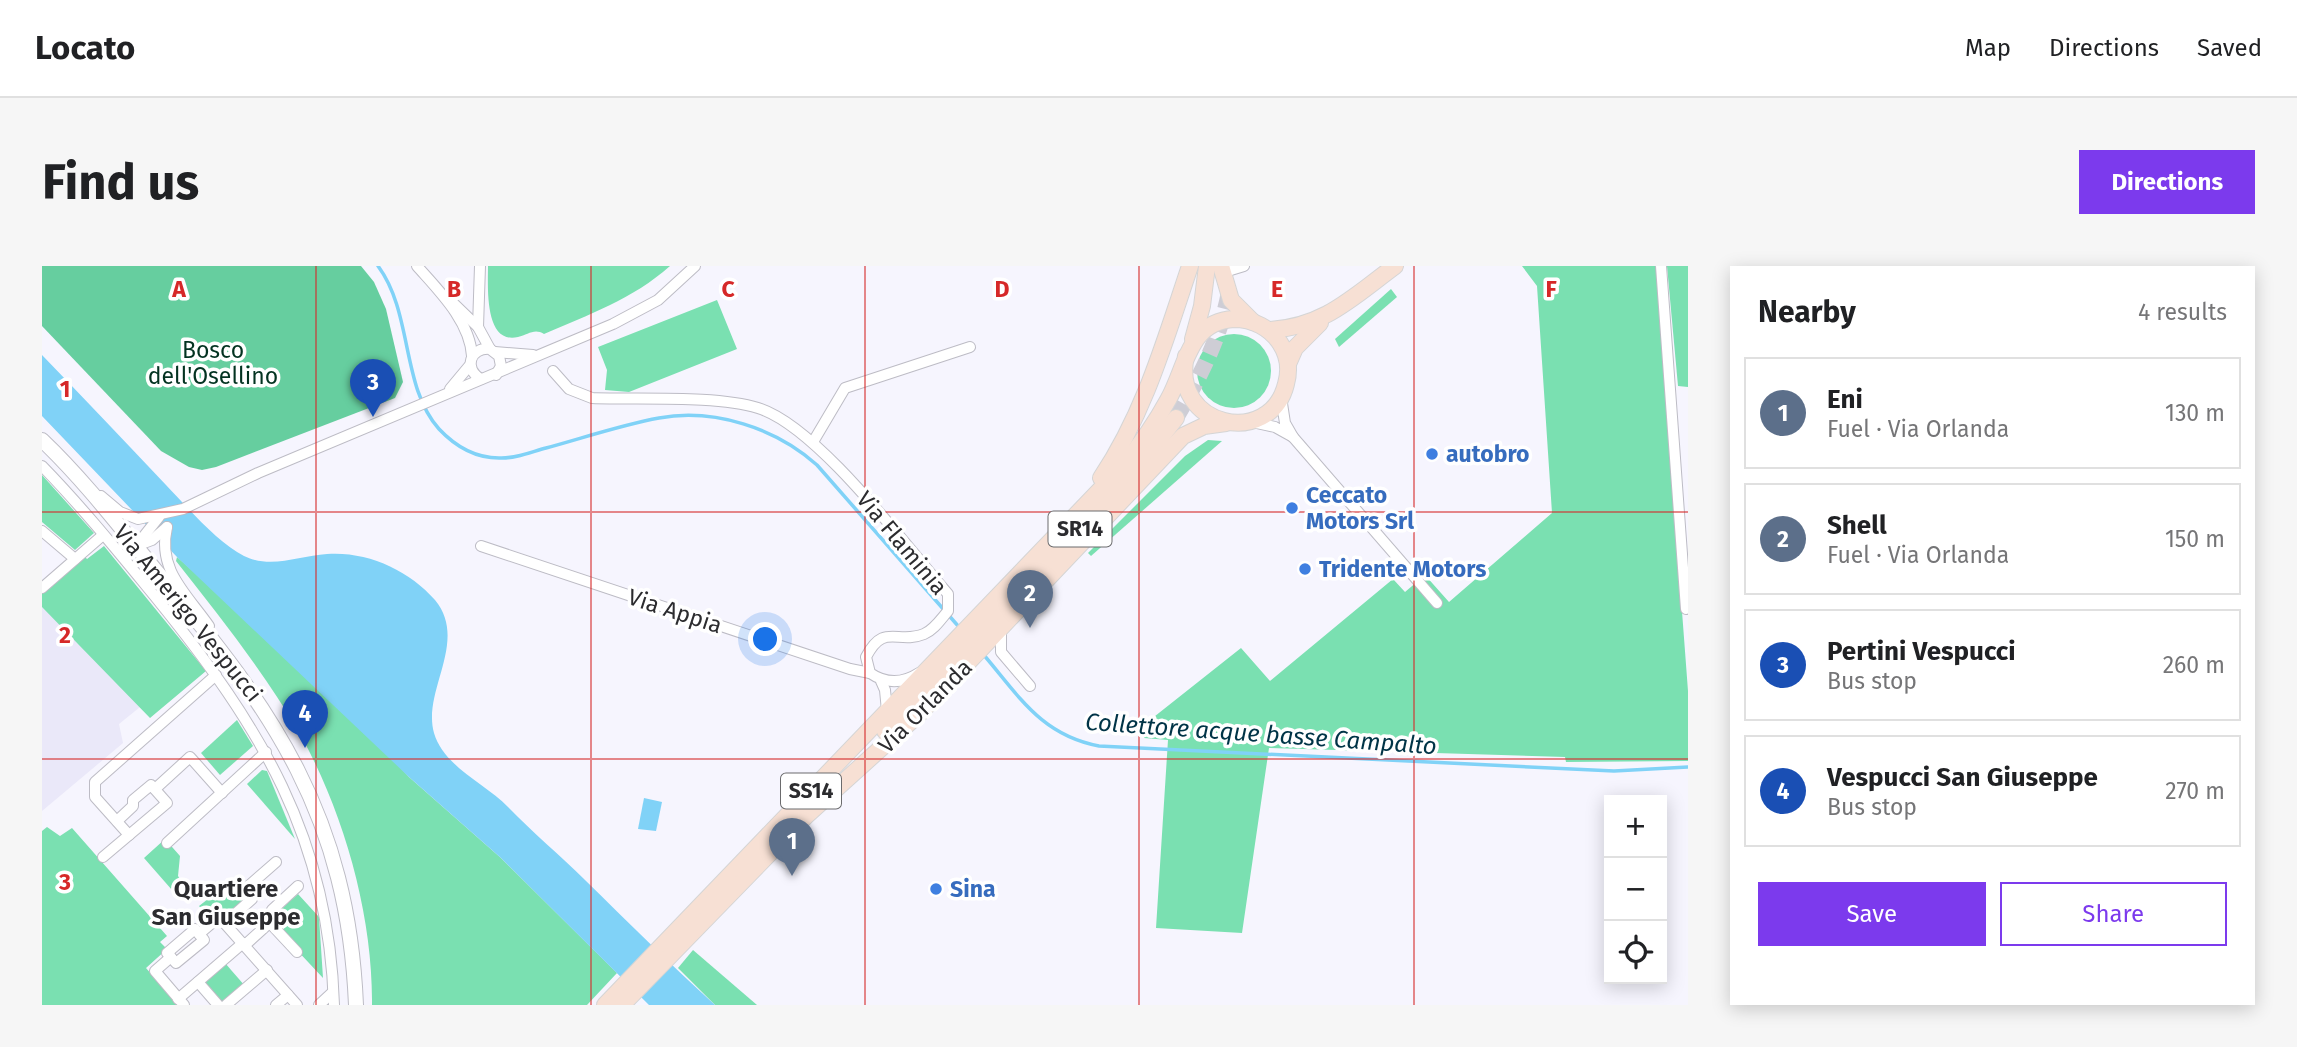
<!DOCTYPE html>
<meta charset="utf-8">
<style>
:root{--surface:#fff;--page:#f6f6f6;--text:#202124;--muted:#757577;--line:#e0e0e0;--accent:#7c3aed}
body{margin:0;font-family:"Fira Sans",sans-serif;background:var(--page);color:var(--text)}
.controls{position:absolute;right:21px;bottom:21px;display:grid;overflow:hidden;border-radius:0px;box-shadow:0 4px 18px #0003}
.controls button{width:63px;height:63px;display:grid;place-items:center;padding:0;border:0;border-bottom:2px solid var(--line);background:var(--surface);color:var(--text);font:35px sans-serif}
.you{position:absolute;left:724px;top:374px;width:24px;height:24px;margin:-18px;border:5px solid #fff;border-radius:50%;background:#1a73e8;box-shadow:0 0 0 10px #1a73e833}
.badge{display:grid;place-items:center;width:46px;height:46px;border-radius:50%;background:var(--accent);color:#fff;font-size:23px;font-weight:700}
.pin{position:absolute;translate:-50% -58px;filter:drop-shadow(0 2px 4px #0008)}
.pin::after{content:'';position:absolute;top:37px;width:24px;height:21px;background:inherit;clip-path:polygon(0 0,100% 0,50% 100%)}
.list{margin:0;padding:0;list-style:none}
h2{display:flex;justify-content:space-between;align-items:center;height:91px;margin:0;padding:0 28px;font-size:30px}
h2 small{font-size:23px;font-weight:400;color:var(--muted)}
.list li{display:grid;grid-template-columns:46px 1fr auto;gap:21px;align-items:center;box-sizing:border-box;height:112px;margin:0 14px 14px;padding:0 14px;border:2px solid var(--line);border-radius:0px}
.list b{display:block;font-size:26px;white-space:nowrap}
.list p{margin:0;font-size:23px;white-space:nowrap;color:var(--muted)}
.list em{font-size:23px;font-style:normal;color:var(--muted)}
.actions{display:flex;gap:14px;padding:21px 28px}
.actions a{flex:1;padding:16px 0;border:2px solid var(--accent);border-radius:0px;text-align:center;font-size:24px;color:var(--accent)}
.actions .main{background:var(--accent);color:#fff}
.icon{flex:none;width:38px;height:38px;fill:none;stroke:currentColor;stroke-width:2;stroke-linecap:round;stroke-linejoin:round}
.map{position:relative;flex:none;width:1646px;height:739px;overflow:hidden;border-radius:0px}
header{display:flex;align-items:center;gap:42px;box-sizing:border-box;height:98px;padding:0 35px;background:var(--surface);border-bottom:2px solid var(--line)}
header strong{font-size:33px}
nav{display:flex;gap:38px;margin-inline-start:auto;font-size:24px}
.intro{display:flex;align-items:center;justify-content:space-between;box-sizing:border-box;height:168px;padding:0 42px}
h1{margin:0;font-size:49px}
.button{padding:18px 32px;border-radius:0px;background:var(--accent);color:#fff;font-size:24px;font-weight:700}
main{display:flex;gap:42px;padding:0 42px}
aside{flex:1;background:var(--surface);border-radius:0px;box-shadow:0 4px 18px #0003}
.map>svg:first-child{display:block}
.built{fill:#eae8f9}
.green{fill:#7ae0b1}
.forest{fill:#66ce9f}
.water{fill:#80d2f7}
.lines{fill:none;stroke-linecap:round;stroke-linejoin:round}
.stream{stroke:#80d2f7;stroke-width:3.5}
.primary-tunnel{stroke:#cecdd5;stroke-width:16;stroke-dasharray:16 8;stroke-linecap:butt}
.street-casing{stroke:#bdbcc5;stroke-width:12}
.secondary-casing{stroke:#bdbcc5;stroke-width:16}
.primary-casing{stroke:#d5d5d5;stroke-width:18}
.street{stroke:#fff;stroke-width:10}
.secondary{stroke:#fff;stroke-width:14}
.primary{stroke:#f7e0d4;stroke-width:16}
.grid{fill:none;stroke:#d62828;stroke-width:2;stroke-opacity:0.55}
.shop-dot{fill:#3f7fe0;stroke:#fff;stroke-width:2.5}
.labels{text-anchor:middle;dominant-baseline:central;stroke-width:7;stroke-linejoin:round;paint-order:stroke}
.shield{fill:#fff;stroke:#6b6b6d;stroke-width:2}
.shield-label{font-size:21px;font-weight:bold;fill:#2c2c2f}
.park-label{font-size:23px;fill:#033321;stroke:#fff}
.shop-label{font-size:23px;font-weight:bold;fill:#366cbe;stroke:#fff;text-anchor:start}
.street-label{font-size:23px;fill:#2c2c2f;stroke:#fff}
.water-label{font-size:24px;font-style:italic;fill:#003447;stroke:#fff}
.neighbourhood-label{font-size:24px;font-weight:bold;fill:#2c2c2f;stroke:#fff}
.grid-label{font-size:23px;text-anchor:middle;font-weight:bold;fill:#d62828;stroke:#fff;stroke-width:7;stroke-linejoin:round;paint-order:stroke}
</style>
<header>
<strong>Locato</strong>
<nav><a>Map</a><a>Directions</a><a>Saved</a></nav>
</header>
<div class="intro"><h1>Find us</h1><a class="button">Directions</a></div>
<main>
<div class="map">
<svg width="1646" height="739" viewBox="0 0 1646 739">
<rect width="100%" height="100%" fill="#f6f5fe"/>
<!-- built -->
<path class="built" d="M0 341 98 441 77 458 81 477 0 545Z"/>
<!-- green -->
<g class="green">
<path d="M446 0H628C591 33 546 49 502 68 492 62 486 69 476 71 442 79 446 20 446 0Z"/>
<path d="M1480 0H1614L1646 425V495L1524 496 1523 491 1227 482 1200 667 1114 662 1126 474 1102 472 1103 458 1199 382 1228 415 1351 313 1363 326 1383 309 1407 336 1510 247 1495 20Z"/>
<path d="M1625 0H1646V121L1636 120Z"/>
<path d="M1349 23 1355 31 1297 81 1293 73Z"/>
<path d="M675 34 695 83 587 126 563 124 565 104 556 81Z"/>
<circle cx="1192" cy="105" r="37"/>
<path d="M1166 174 1180 175 1049 290 1046 287 1143 190Z"/>
<path d="M0 209 52 267 33 284 0 256Z"/>
<path d="M62 280 164 405 108 452 0 341V327L43 291 45 293Z"/>
<path d="M135 291 167 319 202 331 367 511 459 592 575 707 545 739H330C331 649 302 547 258 468 222 406 178 351 134 295Z"/>
<path d="M195 454 211 480 178 509 159 487Z"/>
<path d="M220 504 225 505 253 573 205 518Z"/>
<path d="M5 561 18 570 30 562 125 670 118 676 125 683 104 702 136 739H0V565Z"/>
<path d="M123 573 138 590 136 610 140 616 130 624 102 592Z"/>
<path d="M184 619 191 627 197 622 207 634 184 653 175 643 166 651 157 640Z"/>
<path d="M256 628 277 651 281 712 238 666 247 658 236 646Z"/>
<path d="M651 684 715 739H673L636 702Z"/>
<path d="M183 697 203 720 181 739 160 717Z"/>
</g>
<!-- forest -->
<path class="forest" d="M0 0H319L332 16 344 43 361 116 353 132 174 201 160 204 147 201 119 185 0 60Z"/>
<!-- water -->
<g class="water">
<path d="M0 89C42 132 83 176 124 219 145 241 176 277 202 290 229 303 257 290 285 288 325 285 367 304 393 334 427 375 380 425 392 467 402 501 444 518 466 541 491 567 518 589 543 614 586 656 629 699 673 739H607L459 592 367 511 135 291 0 150Z"/>
<path d="M602 532 620 536 614 565 596 563Z"/>
</g>
<g class="lines">
<!-- stream -->
<g class="stream">
<path d="M336 0C371 47 359 121 397 163 413 180 434 192 457 192 473 193 489 186 504 182 541 172 579 159 617 152 672 142 734 162 775 199L917 361"/>
<path d="M941 388C977 430 999 469 1057 480L1572 505 1646 501"/>
</g>
<!-- primary-tunnel -->
<path class="primary-tunnel" d="M1134 152C1159 109 1180 69 1188 20"/>
<defs>
<g id="street">
<path d="M375 0C397 25 428 55 430 90"/>
<path d="M1619 0 1644 343"/>
<path d="M1179 7 1202 0"/>
<path d="M406 32 436 61 448 83"/>
<path d="M436 61 438 0"/>
<path d="M453 86 491 89"/>
<path d="M511 105 527 123 550 132C596 134 674 129 716 142 775 160 863 279 906 328V345C899 353 892 364 882 368 855 379 842 356 824 391L828 407C844 418 860 418 877 407"/>
<path d="M439 113C421 103 428 81 448 83L457 90 459 100 454 109"/>
<path d="M408 123 428 99"/>
<path d="M1210 156 1233 161 1251 171 1243 157 1239 131"/>
<path d="M1251 171 1395 337"/>
<path d="M771 176 803 122 928 81"/>
<path d="M0 200C41 242 78 288 115 333 218 460 287 571 292 739"/>
<path d="M59 230 78 246 96 253 141 243 216 207 571 58 616 34 653 0"/>
<path d="M125 261C115 304 144 327 167 360"/>
<path d="M0 265 33 293"/>
<path d="M94 280 110 274 125 261"/>
<path d="M94 280 117 251"/>
<path d="M439 280 808 403 828 407"/>
<path d="M0 322 61 269"/>
<path d="M959 369V386L988 420"/>
<path d="M839 415 843 424 845 445"/>
<path d="M113 523 148 491 180 527"/>
<path d="M87 569 53 531V516L174 409"/>
<path d="M125 577 224 486"/>
<path d="M61 591 125 537 109 519 91 534V540L75 555"/>
<path d="M227 656 255 686"/>
<path d="M183 657 210 633 202 624 234 596"/>
<path d="M153 663 162 674 134 697 125 687Z"/>
<path d="M157 668 177 651 255 739"/>
<path d="M203 679 235 650 230 644 256 620"/>
<path d="M129 691 113 705 142 739"/>
<path d="M156 716 176 739"/>
<path d="M136 733 201 677"/>
<path d="M184 739 225 704"/>
<path d="M234 739 246 729"/>
<path d="M277 739 291 726"/>
</g>
<path id="secondary" d="M0 174C42 214 78 261 115 306 232 445 306 550 314 739"/>
<g id="primary">
<path d="M1179 0 1189 34 1211 56"/>
<path d="M1226 64C1281 62 1311 31 1353 0"/>
<path d="M1151 73 1160 40 1165 0"/>
<path d="M1246 98 1253 82 1278 57"/>
<path d="M1059 212C1103 146 1123 74 1148 0"/>
<path d="M843 465 1089 209 1134 152"/>
<path d="M563 739 1081 200C1098 179 1113 158 1126 134 1144 103 1146 55 1192 53 1211 53 1228 62 1238 77 1246 89 1248 104 1244 118 1228 183 1128 161 1144 90"/>
<path d="M580 739 765 549 878 447 1141 170 1162 160 1184 157"/>
</g>
</defs>
<!-- street casing -->
<use href="#street" class="street-casing"/>
<!-- secondary casing -->
<use href="#secondary" class="secondary-casing"/>
<!-- primary casing -->
<use href="#primary" class="primary-casing"/>
<!-- street -->
<use href="#street" class="street"/>
<!-- secondary -->
<use href="#secondary" class="secondary"/>
<!-- primary -->
<use href="#primary" class="primary"/>
</g>
<!-- grid -->
<path class="grid" d="M274 0V739M549 0V739M823 0V739M1097 0V739M1372 0V739M0 246H1646M0 493H1646"/>
<!-- markers -->
<g class="shop-dot">
<circle cx="1390" cy="188" r="7"/>
<circle cx="1250" cy="242" r="7"/>
<circle cx="1263" cy="303" r="7"/>
<circle cx="894" cy="623" r="7"/>
</g>
<g class="labels">
<!-- shield labels -->
<g class="shield">
<rect x="1006.5" y="245.5" width="63" height="35" rx="5"/>
<rect x="739" y="507.5" width="60" height="35" rx="5"/>
</g>
<g class="shield-label">
<text x="1038" y="263">SR14</text>
<text x="769" y="525">SS14</text>
</g>
<!-- park labels -->
<g class="park-label">
<text x="171" y="84">Bosco<tspan x="171" dy="26">dell'Osellino</tspan></text>
</g>
<!-- shop labels -->
<g class="shop-label">
<text x="1404" y="188">autobro</text>
<text x="1264" y="229">Ceccato<tspan x="1264" dy="26">Motors Srl</tspan></text>
<text x="1277" y="303">Tridente Motors</text>
<text x="908" y="623">Sina</text>
</g>
<!-- street labels -->
<g class="street-label">
<text transform="translate(860 277) rotate(50)">Via Flaminia</text>
<text transform="translate(633 345) rotate(18)">Via Appia</text>
<text transform="translate(146 347) rotate(51)">Via Amerigo Vespucci</text>
<text transform="translate(883 440) rotate(-45)">Via Orlanda</text>
</g>
<!-- water labels -->
<g class="water-label">
<text transform="translate(1219 468) rotate(4)">Collettore acque basse Campalto</text>
</g>
<!-- neighbourhood labels -->
<g class="neighbourhood-label">
<text x="184" y="623">Quartiere<tspan x="184" dy="28">San Giuseppe</tspan></text>
</g>
</g>
<g class="grid-label">
<text x="137" y="31">A</text>
<text x="412" y="31">B</text>
<text x="686" y="31">C</text>
<text x="960" y="31">D</text>
<text x="1235" y="31">E</text>
<text x="1509" y="31">F</text>
<text x="23" y="131">1</text>
<text x="23" y="377">2</text>
<text x="23" y="624">3</text>
</g>
</svg>
<div class="controls">
<button>+</button>
<button>−</button>
<button><svg class="icon" aria-label="locate" viewBox="0 0 24 24"><circle cx="12" cy="12" r="6"/><path d="M12 2v4M12 18v4M2 12h4M18 12h4"/></svg></button>
</div>
<div class="you"></div>
<div class="pin badge" style="left:750px;top:610px;background:#5c6f8a">1</div>
<div class="pin badge" style="left:988px;top:362px;background:#5c6f8a">2</div>
<div class="pin badge" style="left:331px;top:151px;background:#1a4fb4">3</div>
<div class="pin badge" style="left:263px;top:482px;background:#1a4fb4">4</div>
</div>
<aside>
<h2>Nearby<small>4 results</small></h2>
<ul class="list">
<li><span class="badge" style="background:#5c6f8a">1</span><div><b>Eni</b><p>Fuel · Via Orlanda</p></div><em>130 m</em></li>
<li><span class="badge" style="background:#5c6f8a">2</span><div><b>Shell</b><p>Fuel · Via Orlanda</p></div><em>150 m</em></li>
<li><span class="badge" style="background:#1a4fb4">3</span><div><b>Pertini Vespucci</b><p>Bus stop</p></div><em>260 m</em></li>
<li><span class="badge" style="background:#1a4fb4">4</span><div><b>Vespucci San Giuseppe</b><p>Bus stop</p></div><em>270 m</em></li>
</ul>
<div class="actions"><a class="main">Save</a><a>Share</a></div>
</aside>
</main>
